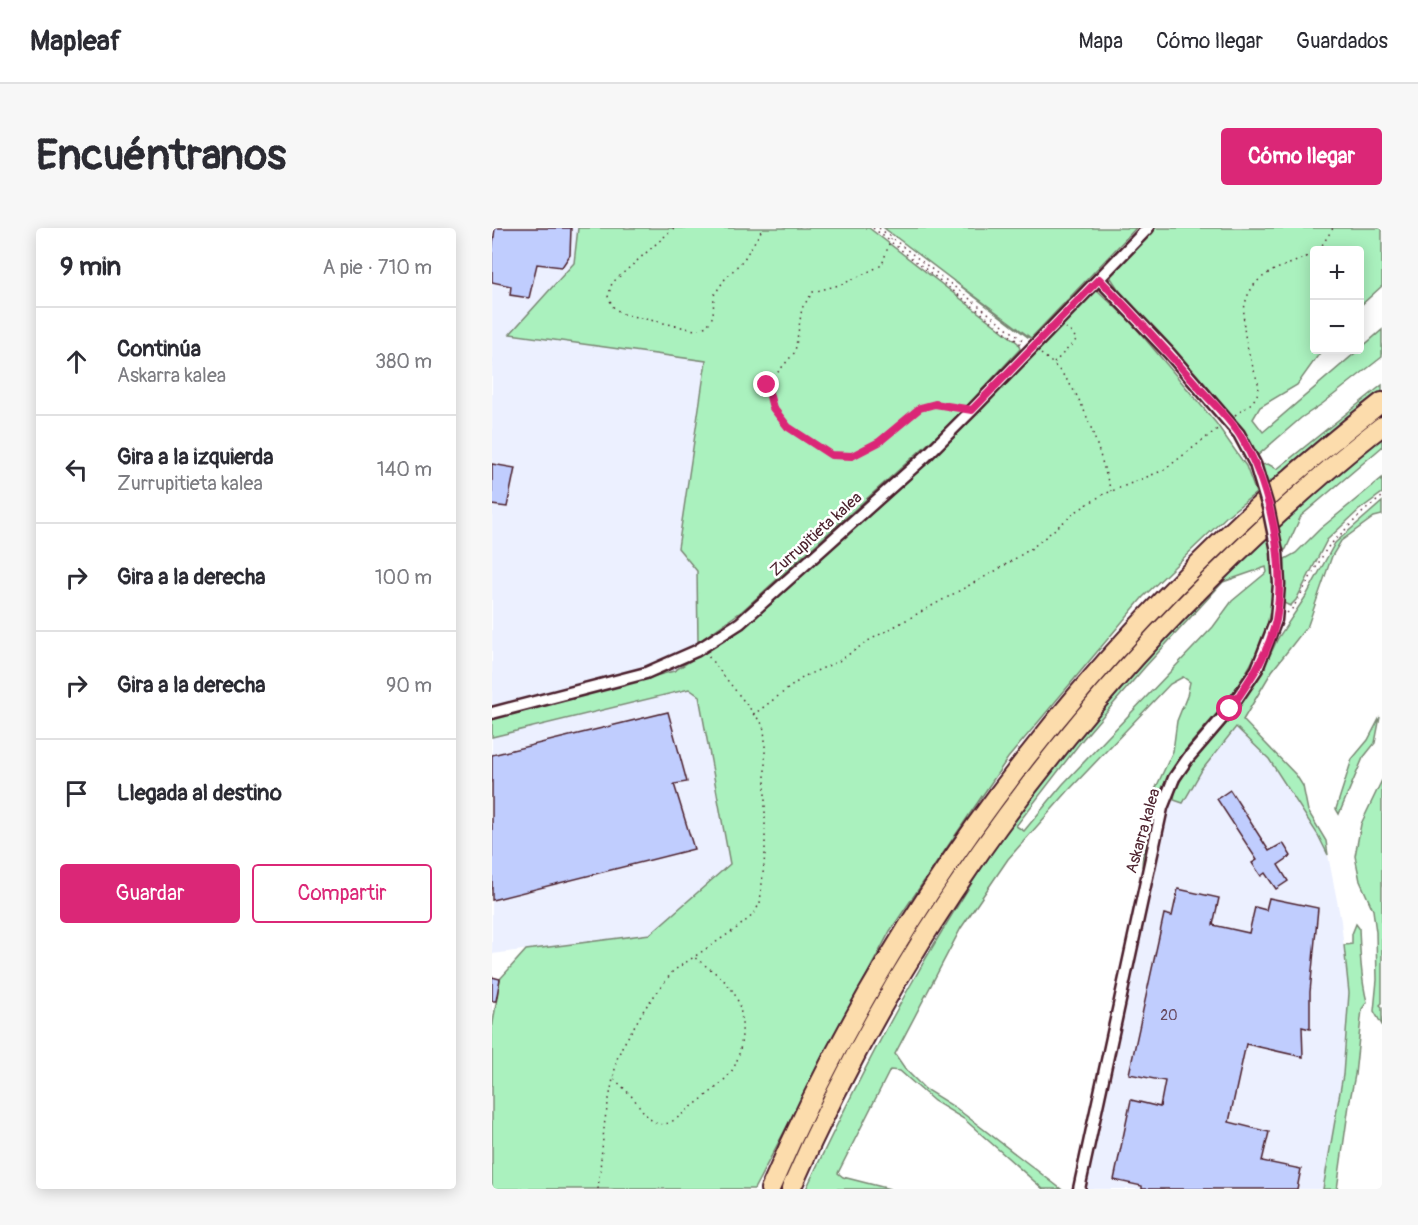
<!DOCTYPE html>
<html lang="es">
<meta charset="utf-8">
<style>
:root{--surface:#fff;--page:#f7f7f7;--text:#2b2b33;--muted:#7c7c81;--line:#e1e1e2;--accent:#db2777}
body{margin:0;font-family:Pangolin,sans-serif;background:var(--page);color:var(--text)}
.controls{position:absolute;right:18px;top:18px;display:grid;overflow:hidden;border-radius:6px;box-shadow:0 3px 15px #0003}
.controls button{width:54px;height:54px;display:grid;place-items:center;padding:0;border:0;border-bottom:2px solid var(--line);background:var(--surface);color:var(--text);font:30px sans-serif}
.stop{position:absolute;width:18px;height:18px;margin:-14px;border:4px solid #db2777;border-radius:50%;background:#fff}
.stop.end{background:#db2777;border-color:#fff;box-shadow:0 2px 6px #0008}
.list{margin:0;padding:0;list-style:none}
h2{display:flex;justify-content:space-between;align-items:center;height:78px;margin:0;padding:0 24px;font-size:26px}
h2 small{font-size:20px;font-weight:400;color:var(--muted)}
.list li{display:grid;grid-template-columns:39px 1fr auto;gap:18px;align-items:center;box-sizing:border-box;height:108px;padding:0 24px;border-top:2px solid var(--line)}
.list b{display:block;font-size:22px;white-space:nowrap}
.list p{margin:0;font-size:20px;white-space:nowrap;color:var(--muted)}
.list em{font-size:20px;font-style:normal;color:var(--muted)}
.actions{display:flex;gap:12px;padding:18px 24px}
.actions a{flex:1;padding:14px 0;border:2px solid var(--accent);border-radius:6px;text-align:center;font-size:21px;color:var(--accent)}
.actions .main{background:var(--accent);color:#fff}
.icon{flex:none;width:33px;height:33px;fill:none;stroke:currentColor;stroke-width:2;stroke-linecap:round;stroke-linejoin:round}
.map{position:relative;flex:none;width:890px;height:961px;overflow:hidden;border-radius:6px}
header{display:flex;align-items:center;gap:36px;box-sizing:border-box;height:84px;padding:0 30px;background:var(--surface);border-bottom:2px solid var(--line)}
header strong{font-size:28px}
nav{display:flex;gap:33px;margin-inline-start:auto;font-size:21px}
.intro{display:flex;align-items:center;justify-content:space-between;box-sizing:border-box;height:144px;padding:0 36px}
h1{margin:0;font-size:42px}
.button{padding:15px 27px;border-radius:6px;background:var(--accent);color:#fff;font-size:21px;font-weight:700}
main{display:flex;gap:36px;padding:0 36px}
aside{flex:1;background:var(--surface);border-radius:6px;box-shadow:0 3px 15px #0003}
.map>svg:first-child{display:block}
.built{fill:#ecf0ff}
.green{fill:#aaf1be;stroke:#7a8874;stroke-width:1.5;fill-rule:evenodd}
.building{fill:#c0cdfe;stroke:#4a1f2b;stroke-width:1.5}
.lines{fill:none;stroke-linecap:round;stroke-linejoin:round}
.street-casing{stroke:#4a1f2b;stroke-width:15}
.highway-casing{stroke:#4a1f2b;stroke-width:22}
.path{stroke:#4a1f2b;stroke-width:1.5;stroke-dasharray:1.5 4.5;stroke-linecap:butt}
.street{stroke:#fff;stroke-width:10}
.highway{stroke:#fcdcac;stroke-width:18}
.street-bridge-casing{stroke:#4a1f2b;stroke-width:15;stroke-linecap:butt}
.street-bridge{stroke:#fff;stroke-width:10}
.route{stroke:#db2777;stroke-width:8}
.labels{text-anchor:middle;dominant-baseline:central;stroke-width:5;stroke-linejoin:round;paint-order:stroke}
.number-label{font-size:14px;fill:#684a60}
.street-label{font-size:16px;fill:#4a1f2b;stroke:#fff}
</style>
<header>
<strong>Mapleaf</strong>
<nav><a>Mapa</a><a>Cómo llegar</a><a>Guardados</a></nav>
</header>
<div class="intro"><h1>Encuéntranos</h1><a class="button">Cómo llegar</a></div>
<main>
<aside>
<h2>9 min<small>A pie · 710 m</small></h2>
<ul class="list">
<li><svg class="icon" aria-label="ahead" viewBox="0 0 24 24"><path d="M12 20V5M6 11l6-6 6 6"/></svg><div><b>Continúa</b><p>Askarra kalea</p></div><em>380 m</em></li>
<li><svg class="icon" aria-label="left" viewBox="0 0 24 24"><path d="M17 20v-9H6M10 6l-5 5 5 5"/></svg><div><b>Gira a la izquierda</b><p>Zurrupitieta kalea</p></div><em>140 m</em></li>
<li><svg class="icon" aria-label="right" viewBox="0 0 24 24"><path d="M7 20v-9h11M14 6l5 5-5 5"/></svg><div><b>Gira a la derecha</b></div><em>100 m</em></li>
<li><svg class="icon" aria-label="right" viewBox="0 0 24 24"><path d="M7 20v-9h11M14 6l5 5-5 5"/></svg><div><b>Gira a la derecha</b></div><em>90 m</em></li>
<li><svg class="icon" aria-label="arrive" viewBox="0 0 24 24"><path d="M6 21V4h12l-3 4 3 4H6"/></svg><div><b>Llegada al destino</b></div></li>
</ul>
<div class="actions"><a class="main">Guardar</a><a>Compartir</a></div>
</aside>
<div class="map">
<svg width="890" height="961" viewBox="0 0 890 961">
<rect width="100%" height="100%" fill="#fff"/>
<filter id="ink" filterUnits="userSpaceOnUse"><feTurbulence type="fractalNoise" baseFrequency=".0167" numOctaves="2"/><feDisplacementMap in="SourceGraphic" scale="12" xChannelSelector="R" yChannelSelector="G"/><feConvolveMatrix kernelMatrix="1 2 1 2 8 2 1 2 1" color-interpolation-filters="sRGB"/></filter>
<g filter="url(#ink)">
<!-- built -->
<g class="built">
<path d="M0 0H86L82 35 19 106 214 133 186 320 205 343 207 468 238 636 158 706 0 726Z"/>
<path d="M744 499 777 531 826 607 836 627 849 693 857 765 851 847 831 961H581L644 672 657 594 668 566 691 575 710 542Z"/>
</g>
<!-- green -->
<g class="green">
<path d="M86 0H377L526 115 528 121 460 194 250 383 206 414 205 343 186 320 214 133 18 106 82 35Z"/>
<path d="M392 0H644L539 110 464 54 537 110Z"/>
<path d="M660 0H890V58L868 78V22H822V122H830L805 157 768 179 761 191 771 204 890 102V129L830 176 809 190 765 228 748 199 712 155 630 67 619 50V42Z"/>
<path d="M605 62 639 94 724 195 754 238 764 265 736 287 651 369 516 530 398 703 262 961H0V801L8 751 34 722 158 706 238 636 207 468 197 461 0 509V490L182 443 242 406 470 200Z"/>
<path d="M890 157V164L777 257 769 237 776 236 785 241Z"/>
<path d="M890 209V219L809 288 794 321 792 323 791 319 780 320C787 389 768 433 725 485 711 502 694 519 682 538 662 569 656 603 650 639L653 590 662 564 681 523 685 493 695 468 698 454 691 449 678 456 577 562 516 631 469 700 403 826 414 842 433 861 464 880 569 961H551L472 891 442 873 408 843 398 842 346 945 351 949 398 961H314C379 823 451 689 541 565 572 523 607 482 642 443 718 359 801 280 890 209ZM774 339 775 344 740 373 721 399 571 556 532 603 524 598 591 511 653 439 731 354Z"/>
<path d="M890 250V265L867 282 835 312 804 372 798 378 792 375 793 331 804 325 828 301Z"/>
<path d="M890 274V287L882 289 849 313 840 328 816 397 780 443 751 492 804 547 811 558 816 583 834 613 836 627 826 607 777 531 744 499 710 542 691 575 682 572 683 563 700 531 742 485 770 444 786 410 814 368 843 315Z"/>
<path d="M888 489 883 515 871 530 847 586 844 581 860 531 876 512Z"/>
<path d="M890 552V775L888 777 890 779V797L882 783 885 752 884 704 881 682 868 653 863 628 869 596Z"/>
<path d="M864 696 867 700C868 725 869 750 875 774L870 781 863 847 857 877 845 961H831L851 847 857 765 852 717 860 716V706Z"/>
</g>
<!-- building -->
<g class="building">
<path d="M3 0H79L78 27 70 39 45 36 37 70 18 67 19 58 0 54V24Z"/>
<path d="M0 236 23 240 15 279 0 277Z"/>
<path d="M176 484 195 554 182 556 202 621 0 672V527Z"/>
<path d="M738 562 777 623 791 615 799 628 786 637 796 653 784 661 773 645 769 648 760 635 765 632 725 571Z"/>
<path d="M686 661 727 670 721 697 757 705 763 679 774 682 777 670 826 680 818 764V801L810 799 811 829 754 816 737 894 777 904 770 933 809 941 805 961H650V958L622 952 639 872 668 879 673 853 637 846 672 686 680 688Z"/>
<path d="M0 749 8 751 4 773H0Z"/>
</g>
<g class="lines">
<defs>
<g id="street">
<path d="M607 51 677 125 747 206 763 236"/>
<path d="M0 485 154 445 204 423 248 395 434 228 480 182 656 0"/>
<path d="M587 961 670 580 682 550 696 530 738 481 765 441 784 392 787 356 785 323"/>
</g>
<g id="highway">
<path d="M278 961C411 653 625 380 890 174"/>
<path d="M299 961C402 723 556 507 743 327 790 282 838 238 890 198"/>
</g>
</defs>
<!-- street casing -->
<use href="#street" class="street-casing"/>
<!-- highway casing -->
<use href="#highway" class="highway-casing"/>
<!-- path -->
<g class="path">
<path d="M182 0 120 55 116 69 122 80 131 86 203 102 215 98 221 88 222 67 233 51 252 31 271 0"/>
<path d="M381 0 529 116"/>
<path d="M387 0 533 114"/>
<path d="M399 10 390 37 351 56 321 64 310 80 303 124 275 157 281 180 296 199 339 227 360 229 387 214 428 180 443 176 466 180"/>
<path d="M827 22 841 0"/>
<path d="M549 126C592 156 604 216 619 263"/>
<path d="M562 135 585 111 574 100"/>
<path d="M743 187C755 179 766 173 767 158 756 123 735 70 775 46 790 37 807 34 822 25"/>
<path d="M795 385 801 380 835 320 872 283 890 269"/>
<path d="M261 487 313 448 347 433 376 413 505 342 540 320 585 283 610 267 672 242 728 199"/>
<path d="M122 851C129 857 136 864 142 871 157 891 165 907 189 887 205 874 226 861 239 844 252 826 254 786 243 767 235 751 216 740 202 729"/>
<path d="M106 961 113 891 125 831 130 819 153 780 181 743 245 700 261 687 268 675 273 626V510L271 497 216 428"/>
</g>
<!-- street -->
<use href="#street" class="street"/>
<!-- highway -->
<use href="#highway" class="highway"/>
<defs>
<path id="street-bridge" d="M763 236 776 279 785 323"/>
</defs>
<!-- street-bridge casing -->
<use href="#street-bridge" class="street-bridge-casing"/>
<!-- street-bridge -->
<use href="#street-bridge" class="street-bridge"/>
</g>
</g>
<g class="lines" filter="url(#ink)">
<!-- route -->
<path class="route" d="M275 157 281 180 296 199 339 227 360 228 387 214 428 180 443 176 480 182 607 51C642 87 676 124 709 162 722 176 738 191 748 207 778 256 795 336 784 392 777 426 757 453 738 481"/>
</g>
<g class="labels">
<!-- number labels -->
<g class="number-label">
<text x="677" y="787">20</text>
</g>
<!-- street labels -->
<g class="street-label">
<text transform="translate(324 306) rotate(-42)">Zurrupitieta kalea</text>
<text transform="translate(651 603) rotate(-74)">Askarra kalea</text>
</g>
</g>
</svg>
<div class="controls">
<button>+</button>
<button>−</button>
</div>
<div class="stop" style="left:738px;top:481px"></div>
<div class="stop end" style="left:275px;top:157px"></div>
</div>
</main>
